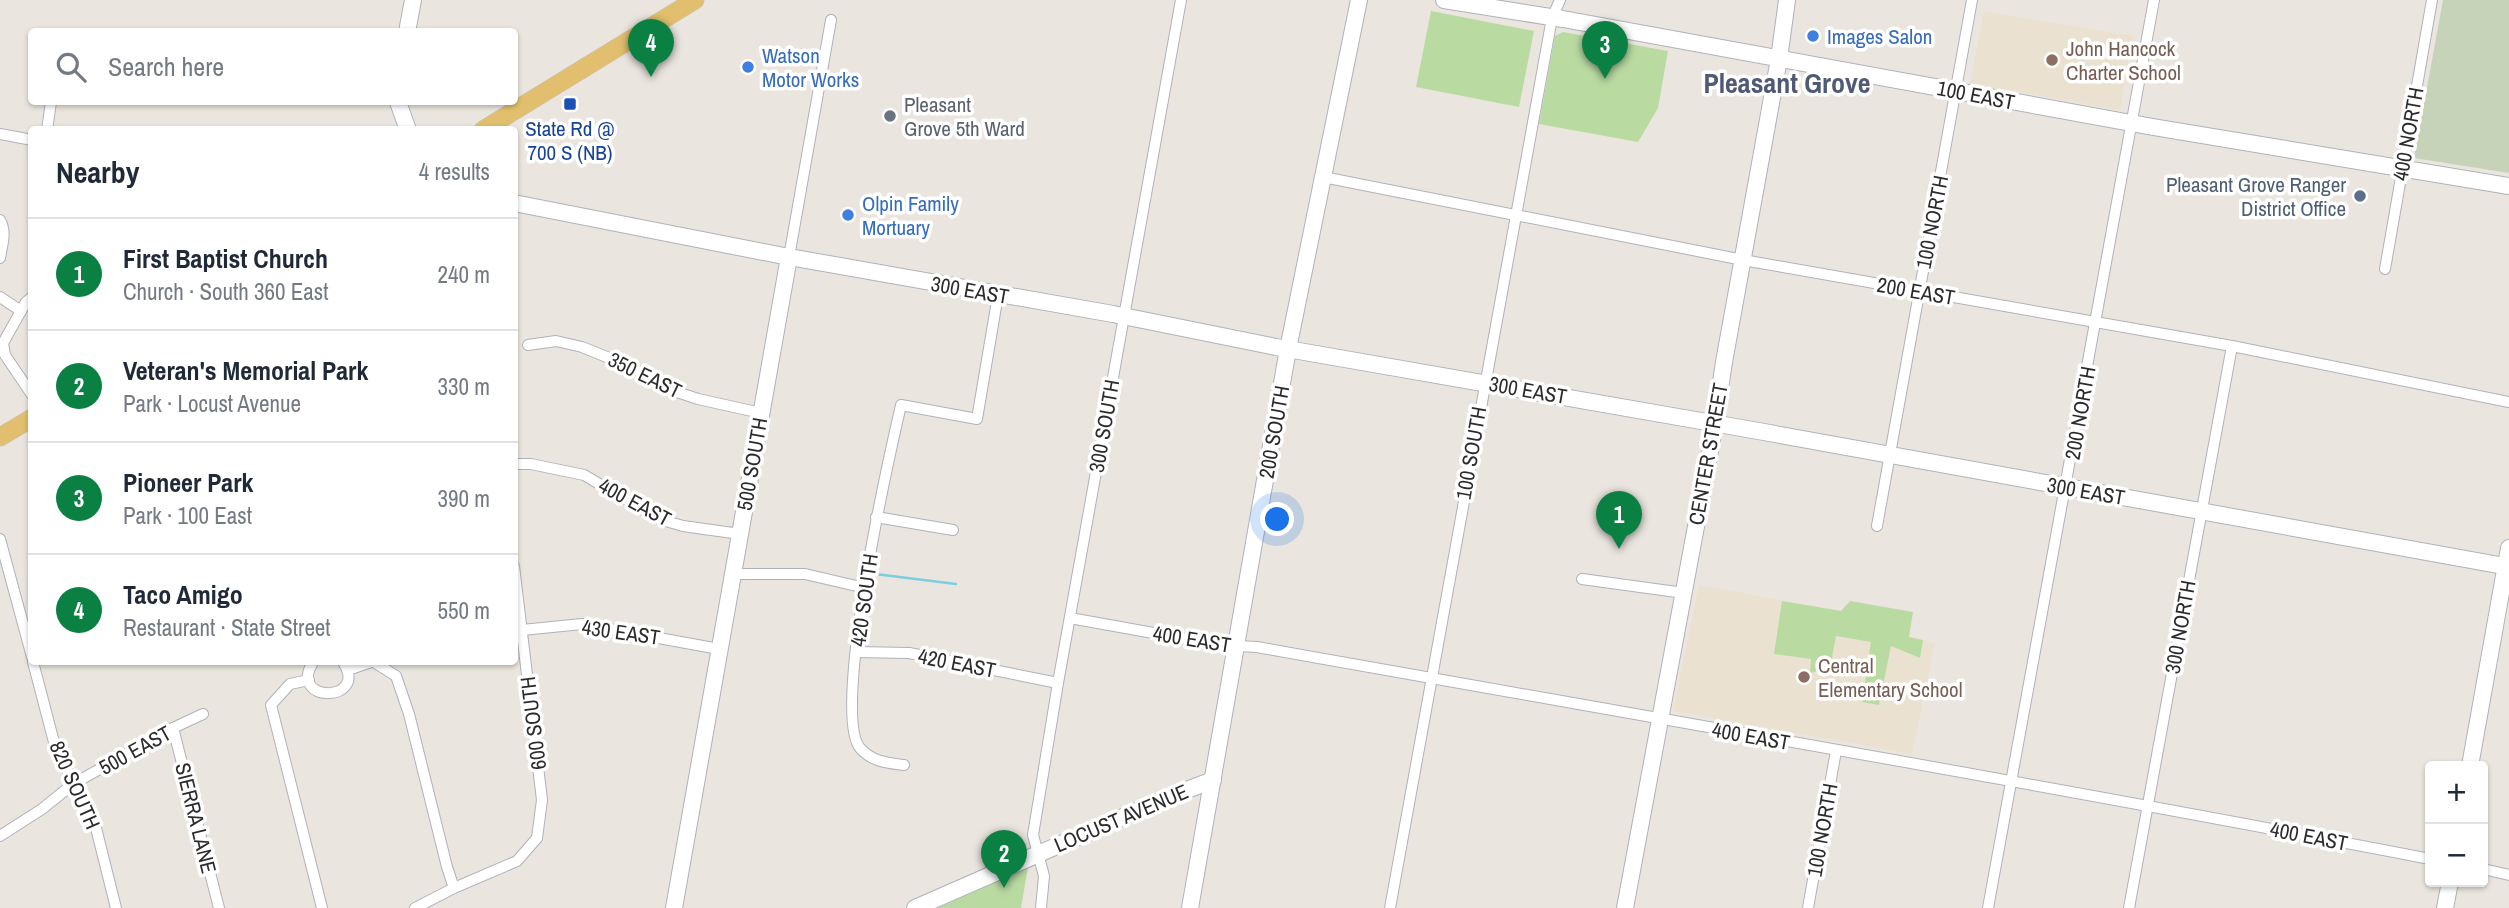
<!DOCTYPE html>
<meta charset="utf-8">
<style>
:root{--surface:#fff;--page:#f6f6f7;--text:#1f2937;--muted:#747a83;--line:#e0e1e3;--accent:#0b8043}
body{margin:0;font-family:"Archivo Narrow",sans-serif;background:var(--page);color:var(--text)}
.controls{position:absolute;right:21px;bottom:21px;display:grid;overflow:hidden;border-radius:7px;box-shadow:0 2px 5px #0004}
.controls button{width:63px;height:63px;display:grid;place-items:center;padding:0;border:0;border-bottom:2px solid var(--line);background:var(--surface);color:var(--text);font:35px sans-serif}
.you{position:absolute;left:1278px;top:520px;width:24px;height:24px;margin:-18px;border:5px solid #fff;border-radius:50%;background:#1a73e8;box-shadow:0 0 0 10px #1a73e833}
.badge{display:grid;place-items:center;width:46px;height:46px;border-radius:50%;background:var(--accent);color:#fff;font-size:23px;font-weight:700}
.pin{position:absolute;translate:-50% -58px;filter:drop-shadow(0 2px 4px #0008)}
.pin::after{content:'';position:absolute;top:37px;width:24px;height:21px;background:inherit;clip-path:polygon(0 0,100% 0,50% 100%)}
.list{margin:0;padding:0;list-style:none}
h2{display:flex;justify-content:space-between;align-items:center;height:91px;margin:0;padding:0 28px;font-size:30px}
h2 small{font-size:23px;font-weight:400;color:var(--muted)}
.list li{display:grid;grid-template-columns:46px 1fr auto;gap:21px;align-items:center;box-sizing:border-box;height:112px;padding:0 28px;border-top:2px solid var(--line)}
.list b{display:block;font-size:26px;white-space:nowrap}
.list p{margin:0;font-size:23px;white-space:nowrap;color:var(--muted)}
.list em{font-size:23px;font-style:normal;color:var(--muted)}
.icon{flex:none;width:38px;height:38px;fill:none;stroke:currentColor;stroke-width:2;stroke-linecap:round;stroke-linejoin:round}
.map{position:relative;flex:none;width:2509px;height:908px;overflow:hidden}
.search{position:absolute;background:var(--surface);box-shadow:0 2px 5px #0004;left:28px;top:28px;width:490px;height:77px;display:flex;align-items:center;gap:18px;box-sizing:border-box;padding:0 24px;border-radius:7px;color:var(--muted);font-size:26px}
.panel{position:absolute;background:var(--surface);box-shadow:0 2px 5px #0004;left:28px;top:126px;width:490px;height:539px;border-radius:7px}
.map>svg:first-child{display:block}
.education{fill:#ebe1d1}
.green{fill:#b9dba2}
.cemetery{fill:#c7d3b8}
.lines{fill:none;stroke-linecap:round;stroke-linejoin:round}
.stream{stroke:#7ecde1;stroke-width:2.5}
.street-casing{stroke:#afb2ba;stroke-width:12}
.secondary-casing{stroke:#afb2ba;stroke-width:18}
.primary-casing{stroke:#c4c4c4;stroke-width:19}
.street{stroke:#fff;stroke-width:10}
.secondary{stroke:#fff;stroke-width:16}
.primary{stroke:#e1bf6e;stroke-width:18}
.shop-dot{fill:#3f7fe0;stroke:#fff;stroke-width:2.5}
.education-dot{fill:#8d6e63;stroke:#fff;stroke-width:2.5}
.transit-dot{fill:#1a4fb4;stroke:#fff;stroke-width:2.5}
.worship-dot{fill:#6b7280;stroke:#fff;stroke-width:2.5}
.service-dot{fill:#5c6f8a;stroke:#fff;stroke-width:2.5}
.labels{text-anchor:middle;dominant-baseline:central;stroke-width:7;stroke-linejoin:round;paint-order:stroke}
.shop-label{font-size:21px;fill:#366cbe;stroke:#fff;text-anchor:start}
.education-label{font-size:21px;fill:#785e54;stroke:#fff;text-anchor:start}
.street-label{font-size:21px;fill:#2b2b2b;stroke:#fff}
.worship-label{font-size:21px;fill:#5b616d;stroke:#fff;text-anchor:start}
.transit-label{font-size:21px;fill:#164399;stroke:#fff}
.service-label{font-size:21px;fill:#4e5e75;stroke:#fff;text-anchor:end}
.district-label{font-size:28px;font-weight:bold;fill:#505a77;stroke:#fff}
</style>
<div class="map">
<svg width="2509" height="908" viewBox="0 0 2509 908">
<rect width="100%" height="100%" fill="#ebe5df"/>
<!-- education -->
<g class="education">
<path d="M1984 11 2133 36 2120 110 1970 83Z"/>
<path d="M1699 585 1841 611 1850 601 1913 612 1909 637 1935 643 1912 754 1673 711Z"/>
</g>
<!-- green -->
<g class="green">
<path d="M1431 11 1534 31 1519 107 1416 87Z"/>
<path d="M1563 32 1668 51 1658 108 1638 142 1539 124 1555 36Z"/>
<path d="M1782 601 1841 611 1850 601 1913 612 1909 637 1923 640 1920 658 1891 646 1879 705 1862 702 1871 642 1836 636 1830 668 1810 673 1811 659 1774 654Z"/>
<path d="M1028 867 1021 908H938Z"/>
</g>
<!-- cemetery -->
<path class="cemetery" d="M2443 0H2509V173L2414 158Z"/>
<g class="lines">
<!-- stream -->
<path class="stream" d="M875 574 956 584"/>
<defs>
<g id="street">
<path d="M47 130 51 102"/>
<path d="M0 134 32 140"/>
<path d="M1323 177 1743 260 2232 346 2509 402"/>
<path d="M0 220C7 232 2 245 0 258"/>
<path d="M789 257 831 20"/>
<path d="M2385 269 2432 0"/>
<path d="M0 297 21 311"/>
<path d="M32 297 26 302 3 343 5 355 32 395"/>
<path d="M528 345 556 341 582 347 634 368 649 379 674 391 698 399 761 413"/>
<path d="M514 464H531L584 475 659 519 683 526 740 534"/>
<path d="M876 517 953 530"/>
<path d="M1877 526 1972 0"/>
<path d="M0 539 32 657"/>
<path d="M733 574H805L865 588"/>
<path d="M1582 579 1684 593"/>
<path d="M1070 618 1220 645 1257 647C1649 717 2040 784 2430 859"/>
<path d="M522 630 582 624 719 649"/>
<path d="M856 652 909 653 1058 683"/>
<path d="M33 662 55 746 95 824 116 908"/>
<path d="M313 662C287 704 370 703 343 662"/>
<path d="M374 662 396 676 409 714 447 867 454 888"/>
<path d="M348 670 371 662"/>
<path d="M309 680 290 684 271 705 322 908"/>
<path d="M173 728 219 908"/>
<path d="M904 765C888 763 872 762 860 748 831 714 889 457 901 405L977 419 998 295"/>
<path d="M0 836 42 809 73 784 173 728 203 714"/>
<path d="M2483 869 2509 875"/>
<path d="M415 908 454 888 517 861 537 838 542 800 514 566"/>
<path d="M1041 908 1044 876 1033 835 1058 683 1181 0"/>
<path d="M1390 908 1552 18 1560 0"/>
<path d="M1808 908 1836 751"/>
<path d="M1988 908 2154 0"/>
<path d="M2129 908 2232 346"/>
</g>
<g id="secondary">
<path d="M1444 0 1563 19 2153 127 2509 186"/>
<path d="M407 32 413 0"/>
<path d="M398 102 408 130"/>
<path d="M514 203 789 257 1113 314 1276 347 1764 432 2509 567"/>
<path d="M2470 766 2509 548"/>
<path d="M674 908 789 257"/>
<path d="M915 908 1171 796 1213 780"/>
<path d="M1190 908 1288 349 1359 0"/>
<path d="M1625 908 1713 435 1724 362 1779 59 1787 0"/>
<path d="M2445 908 2450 882"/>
</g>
<g id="primary">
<path d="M483 130 695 0"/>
<path d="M0 437 32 418"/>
</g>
</defs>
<!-- street casing -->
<use href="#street" class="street-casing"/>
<!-- secondary casing -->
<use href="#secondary" class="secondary-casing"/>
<!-- primary casing -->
<use href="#primary" class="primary-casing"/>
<!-- street -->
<use href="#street" class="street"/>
<!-- secondary -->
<use href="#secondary" class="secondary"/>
<!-- primary -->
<use href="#primary" class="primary"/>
</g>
<!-- markers -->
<g class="shop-dot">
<circle cx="1813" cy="36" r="7"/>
<circle cx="748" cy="67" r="7"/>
<circle cx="848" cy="215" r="7"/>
</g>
<g class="education-dot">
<circle cx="2052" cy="60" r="7"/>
<circle cx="1804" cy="677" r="7"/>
</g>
<rect class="transit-dot" x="563" y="97" width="14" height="14" rx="3.5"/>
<circle class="worship-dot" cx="890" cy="116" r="7"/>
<circle class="service-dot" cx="2360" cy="196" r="7"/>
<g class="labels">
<!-- shop labels -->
<g class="shop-label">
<text x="1827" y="36">Images Salon</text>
<text x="762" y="55">Watson<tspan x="762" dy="24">Motor Works</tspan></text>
<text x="862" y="203">Olpin Family<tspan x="862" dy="24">Mortuary</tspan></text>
</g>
<!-- education labels -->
<g class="education-label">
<text x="2066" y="48">John Hancock<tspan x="2066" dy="24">Charter School</tspan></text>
<text x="1818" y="665">Central<tspan x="1818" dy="24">Elementary School</tspan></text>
</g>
<!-- street labels -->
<g class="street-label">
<text transform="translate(1976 95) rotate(11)">100 EAST</text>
<text transform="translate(2408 134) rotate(-80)">400 NORTH</text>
<text transform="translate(1932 222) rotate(-79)">100 NORTH</text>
<text transform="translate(970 290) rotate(10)">300 EAST</text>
<text transform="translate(1916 291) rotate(10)">200 EAST</text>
<text transform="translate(645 375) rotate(26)">350 EAST</text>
<text transform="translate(1528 390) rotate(10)">300 EAST</text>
<text transform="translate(2080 413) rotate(-80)">200 NORTH</text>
<text transform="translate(1104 426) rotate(-80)">300 SOUTH</text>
<text transform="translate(1274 432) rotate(-80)">200 SOUTH</text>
<text transform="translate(1471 453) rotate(-80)">100 SOUTH</text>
<text transform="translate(1708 454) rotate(-80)">CENTER STREET</text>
<text transform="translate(752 464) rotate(-80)">500 SOUTH</text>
<text transform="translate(2086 491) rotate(10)">300 EAST</text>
<text transform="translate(635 502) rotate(28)">400 EAST</text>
<text transform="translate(864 600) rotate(-82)">420 SOUTH</text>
<text transform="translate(2180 627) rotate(-80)">300 NORTH</text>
<text transform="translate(621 632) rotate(8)">430 EAST</text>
<text transform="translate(1192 639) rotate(9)">400 EAST</text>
<text transform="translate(957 663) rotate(11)">420 EAST</text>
<text transform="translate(533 723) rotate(-97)">600 SOUTH</text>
<text transform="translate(1751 736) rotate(10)">400 EAST</text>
<text transform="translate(135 750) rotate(-29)">500 EAST</text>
<text transform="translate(75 785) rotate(66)">820 SOUTH</text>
<text transform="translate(196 818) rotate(76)">SIERRA LANE</text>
<text transform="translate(1121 818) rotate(-23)">LOCUST AVENUE</text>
<text transform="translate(1822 830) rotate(-80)">100 NORTH</text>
<text transform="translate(2309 836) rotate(11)">400 EAST</text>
</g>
<!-- worship labels -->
<g class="worship-label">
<text x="904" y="104">Pleasant<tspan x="904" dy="24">Grove 5th Ward</tspan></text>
</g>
<!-- transit labels -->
<g class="transit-label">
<text x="570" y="128">State Rd @<tspan x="570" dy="24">700 S (NB)</tspan></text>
</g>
<!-- service labels -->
<g class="service-label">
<text x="2346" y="184">Pleasant Grove Ranger<tspan x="2346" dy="24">District Office</tspan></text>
</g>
<!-- district labels -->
<g class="district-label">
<text x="1787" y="83">Pleasant Grove</text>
</g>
</g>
</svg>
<div class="controls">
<button>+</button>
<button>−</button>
</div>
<div class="you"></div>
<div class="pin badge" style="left:1619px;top:549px">1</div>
<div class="pin badge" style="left:1004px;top:888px">2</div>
<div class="pin badge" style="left:1605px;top:79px">3</div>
<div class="pin badge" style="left:651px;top:77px">4</div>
<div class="search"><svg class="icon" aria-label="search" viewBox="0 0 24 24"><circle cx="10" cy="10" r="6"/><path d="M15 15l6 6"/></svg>Search here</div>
<section class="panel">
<h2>Nearby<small>4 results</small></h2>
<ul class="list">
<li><span class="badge">1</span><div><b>First Baptist Church</b><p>Church · South 360 East</p></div><em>240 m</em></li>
<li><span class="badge">2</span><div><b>Veteran's Memorial Park</b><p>Park · Locust Avenue</p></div><em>330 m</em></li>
<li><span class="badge">3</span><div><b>Pioneer Park</b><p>Park · 100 East</p></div><em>390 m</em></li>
<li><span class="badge">4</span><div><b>Taco Amigo</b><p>Restaurant · State Street</p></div><em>550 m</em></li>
</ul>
</section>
</div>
